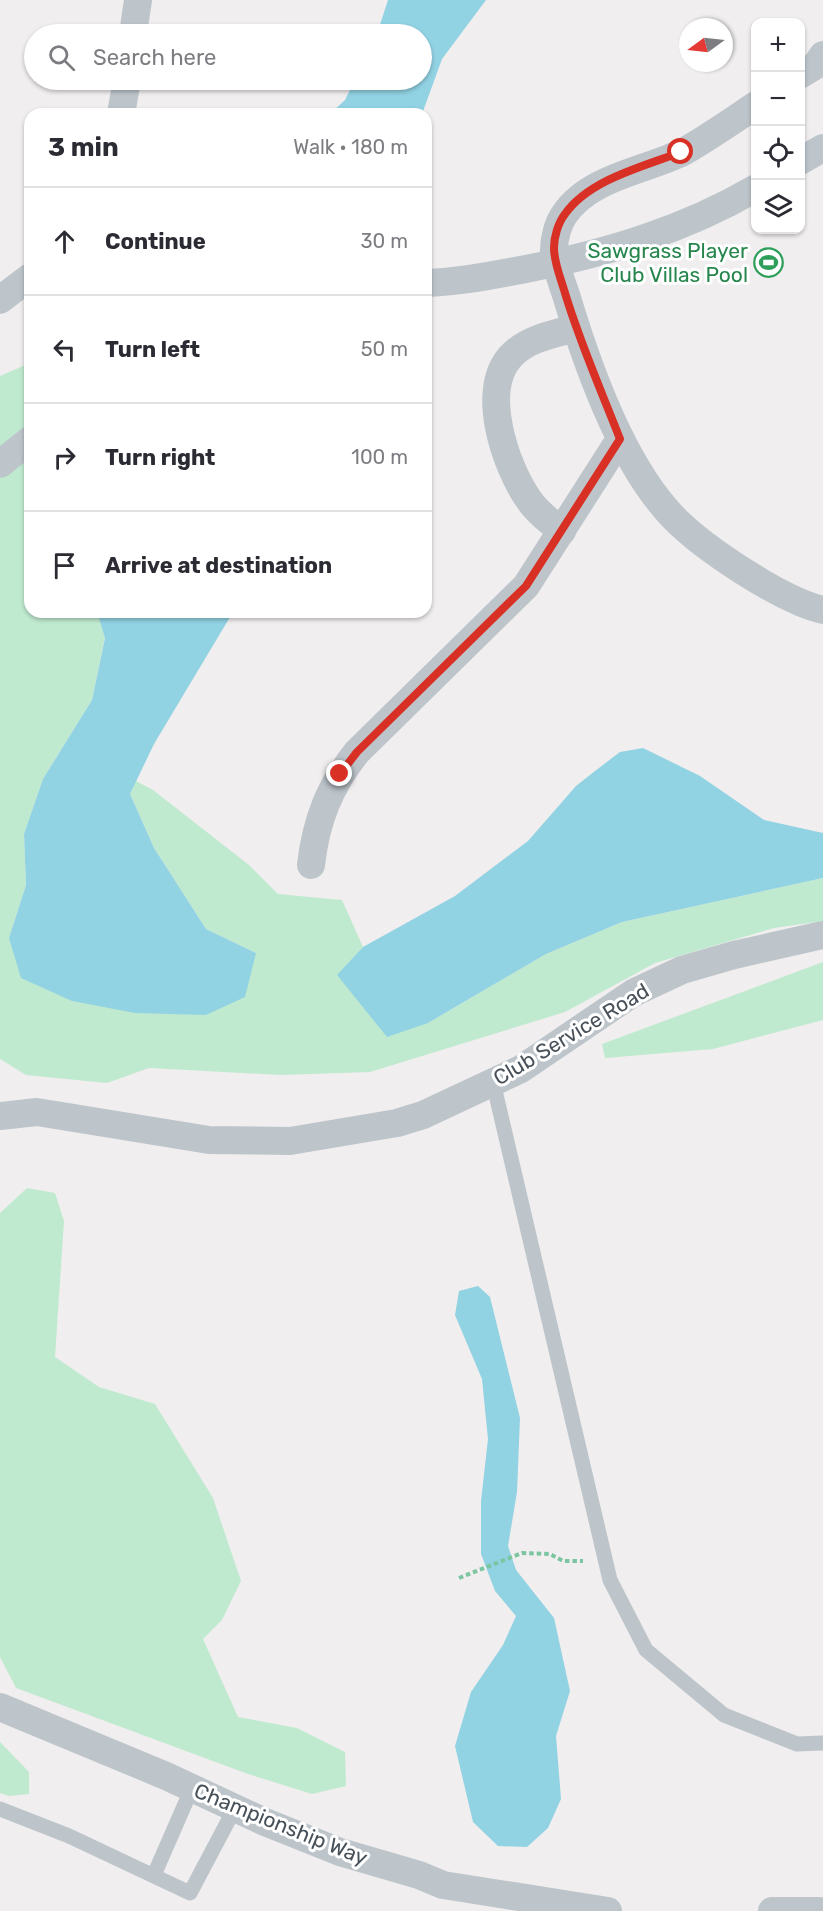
<!DOCTYPE html>
<meta charset="utf-8">
<style>
:root{--surface:#fff;--page:#f7f7f7;--text:#2b2b33;--muted:#7c7c81;--line:#e1e1e2}
body{margin:0;font-family:Rubik,sans-serif;background:var(--page);color:var(--text)}
.controls{position:absolute;right:18px;top:18px;display:grid;overflow:hidden;border-radius:12px;box-shadow:0 2px 4px #0004}
.controls button{width:54px;height:54px;display:grid;place-items:center;padding:0;border:0;border-bottom:2px solid var(--line);background:var(--surface);color:var(--text);font:30px sans-serif}
.compass{position:absolute;left:679px;top:18px;width:54px;height:54px;border-radius:50%;background:var(--surface);box-shadow:0 2px 4px #0004;rotate:255deg}
.stop{position:absolute;width:18px;height:18px;margin:-14px;border:4px solid #d93025;border-radius:50%;background:#fff}
.stop.end{background:#d93025;border-color:#fff;box-shadow:0 2px 6px #0008}
.list{margin:0;padding:0;list-style:none}
h2{display:flex;justify-content:space-between;align-items:center;height:78px;margin:0;padding:0 24px;font-size:26px}
h2 small{font-size:20px;font-weight:400;color:var(--muted)}
.list li{display:grid;grid-template-columns:39px 1fr auto;gap:18px;align-items:center;box-sizing:border-box;height:108px;padding:0 24px;border-top:2px solid var(--line)}
.list b{display:block;font-size:22px;white-space:nowrap}
.list em{font-size:20px;font-style:normal;color:var(--muted)}
.icon{flex:none;width:33px;height:33px;fill:none;stroke:currentColor;stroke-width:2;stroke-linecap:round;stroke-linejoin:round}
.map{position:relative;flex:none;width:823px;height:1911px;overflow:hidden}
.search{position:absolute;background:var(--surface);box-shadow:0 2px 4px #0004;left:24px;top:24px;width:408px;height:66px;display:flex;align-items:center;gap:15px;box-sizing:border-box;padding:0 21px;border-radius:33px;color:var(--muted);font-size:22px}
.panel{position:absolute;background:var(--surface);box-shadow:0 2px 4px #0004;left:24px;top:108px;width:408px;height:510px;border-radius:18px}
.map>svg:first-child{display:block}
.green{fill:#c0ead0}
.water{fill:#91d2e3}
.lines{fill:none;stroke-linecap:round;stroke-linejoin:round}
.path{stroke:#7bc5a0;stroke-width:4;stroke-dasharray:4.5 3;stroke-linecap:butt}
.service{stroke:#bdc5cb;stroke-width:15}
.minor{stroke:#bdc5cb;stroke-width:28}
.route{stroke:#d93025;stroke-width:8}
.labels{text-anchor:middle;dominant-baseline:central;stroke-width:6;stroke-linejoin:round;paint-order:stroke}
.leisure-label{font-size:21px;fill:#27864d;stroke:#fff;text-anchor:end}
.street-label{font-size:21px;fill:#485159;stroke:#fff}
</style>
<div class="map">
<svg width="823" height="1911" viewBox="0 0 823 1911">
<rect width="100%" height="100%" fill="#f0eeee"/>
<!-- green -->
<g class="green">
<path d="M30 363V612H97L105 637 92 700 43 779 24 834 26 885 9 938 256 953 206 929 154 848 130 794 136 781 153 790 249 865 278 894 342 900 363 947 337 976 428 1023 546 954 622 922 823 878V921L774 928 655 963 565 1012 370 1072 281 1075 149 1068 107 1083 26 1075 0 1059V376Z"/>
<path d="M823 962V1020L713 1049 605 1058 602 1044Z"/>
<path d="M27 1188 55 1193 64 1221 55 1357 99 1387 155 1404 213 1498 241 1581 222 1620 203 1639 238 1717 297 1728 345 1752 346 1786 312 1794 248 1774 16 1688 0 1657V1213Z"/>
<path d="M0 1742 29 1772V1794L9 1796 0 1793Z"/>
</g>
<!-- water -->
<g class="water">
<path d="M388 0H486L442 59 422 114H330L345 100 355 80H422V34H377Z"/>
<path d="M97 612H233L154 744 130 794 154 848 206 929 256 953 245 997 206 1015 135 1013 72 1001 21 978 9 938 26 885 24 834 43 779 92 700 105 638Z"/>
<path d="M643 748 700 776 764 820 823 833V878L622 922 546 954 428 1023 387 1037 337 975 363 947 455 896 528 841 576 786 595 771 620 752Z"/>
<path d="M478 1286 490 1297 520 1418 517 1492 508 1546 516 1570 554 1618 570 1691 556 1736 561 1799 548 1828 527 1847 498 1846 473 1822 455 1746 471 1692 503 1645 516 1616 495 1591 481 1554V1501L488 1439 482 1379 455 1315 459 1291Z"/>
</g>
<g class="lines">
<!-- path -->
<path class="path" d="M459 1578 522 1553 550 1554 563 1561H583"/>
<!-- service -->
<g class="service">
<path d="M493 1082 610 1580 646 1650 724 1715 797 1744 823 1743"/>
<path d="M0 1809 69 1836 190 1893 235 1808"/>
<path d="M154 1875 192 1788"/>
</g>
<!-- minor -->
<g class="minor">
<path d="M133 34 138 0"/>
<path d="M800 75 816 65 823 55"/>
<path d="M756 105C732 121 708 138 683 152 645 171 589 177 564 215 558 224 554 238 554 250 555 266 562 282 567 298 588 368 622 464 673 517 703 548 781 600 823 610"/>
<path d="M121 114 127 80"/>
<path d="M800 161 823 148"/>
<path d="M426 283C460 282 493 275 526 269 607 253 684 230 756 188"/>
<path d="M0 300 30 277"/>
<path d="M0 464 30 440"/>
<path d="M562 531C550 522 537 512 529 500 505 466 478 387 513 354 530 338 554 334 576 328"/>
<path d="M311 865C316 821 329 787 357 752L526 586 620 439"/>
<path d="M0 1116 37 1112 209 1140 290 1141 397 1123 423 1115 521 1069 633 993 682 970 734 955 823 935"/>
<path d="M0 1707 166 1776 265 1822 340 1852 419 1875 443 1885 608 1911"/>
<path d="M772 1911H819"/>
</g>
</g>
<g class="lines">
<!-- route -->
<path class="route" d="M340 774 357 752 526 586 620 439C601 390 580 343 565 293 561 279 554 263 554 248 554 237 558 223 565 214 590 179 643 167 681 152"/>
</g>
<!-- icons -->
<defs>
<symbol id="stadium-ring" viewBox="-11 -11 22 22"><circle r="9.5" fill="#fff" stroke="#2e9e5b" stroke-width="1.5"/><path d="M0-5a6.5 5 0 1 0 0 10a6.5 5 0 1 0 0-10ZM-3.5-1.8h7v3.6h-7Z" fill="#2e9e5b"/></symbol>
</defs>
<g fill-rule="evenodd">
<use href="#stadium-ring" x="752" y="246" width="33" height="33"/>
</g>
<g class="labels">
<!-- leisure labels -->
<g class="leisure-label">
<text x="748" y="250">Sawgrass Player<tspan x="748" dy="24">Club Villas Pool</tspan></text>
</g>
<!-- street labels -->
<g class="street-label">
<text transform="translate(571 1034) rotate(-31)">Club Service Road</text>
<text transform="translate(281 1824) rotate(22)">Championship Way</text>
</g>
</g>
</svg>
<div class="controls">
<button>+</button>
<button>−</button>
<button><svg class="icon" aria-label="locate" viewBox="0 0 24 24"><circle cx="12" cy="12" r="6"/><path d="M12 2v4M12 18v4M2 12h4M18 12h4"/></svg></button>
<button><svg class="icon" aria-label="layers" viewBox="0 0 24 24"><path d="M12 4l9 5-9 5-9-5zM3 14l9 5 9-5"/></svg></button>
</div>
<svg class="compass" viewBox="-18 -18 36 36"><path d="M0-13l5 13h-10z" fill="#e53935"/><path d="M0 13l5-13h-10z" fill="#7c7c81"/></svg>
<div class="stop" style="left:681px;top:152px"></div>
<div class="stop end" style="left:340px;top:774px"></div>
<div class="search"><svg class="icon" aria-label="search" viewBox="0 0 24 24"><circle cx="10" cy="10" r="6"/><path d="M15 15l6 6"/></svg>Search here</div>
<section class="panel">
<h2>3 min<small>Walk · 180 m</small></h2>
<ul class="list">
<li><svg class="icon" aria-label="ahead" viewBox="0 0 24 24"><path d="M12 20V5M6 11l6-6 6 6"/></svg><div><b>Continue</b></div><em>30 m</em></li>
<li><svg class="icon" aria-label="left" viewBox="0 0 24 24"><path d="M17 20v-9H6M10 6l-5 5 5 5"/></svg><div><b>Turn left</b></div><em>50 m</em></li>
<li><svg class="icon" aria-label="right" viewBox="0 0 24 24"><path d="M7 20v-9h11M14 6l5 5-5 5"/></svg><div><b>Turn right</b></div><em>100 m</em></li>
<li><svg class="icon" aria-label="arrive" viewBox="0 0 24 24"><path d="M6 21V4h12l-3 4 3 4H6"/></svg><div><b>Arrive at destination</b></div></li>
</ul>
</section>
</div>
